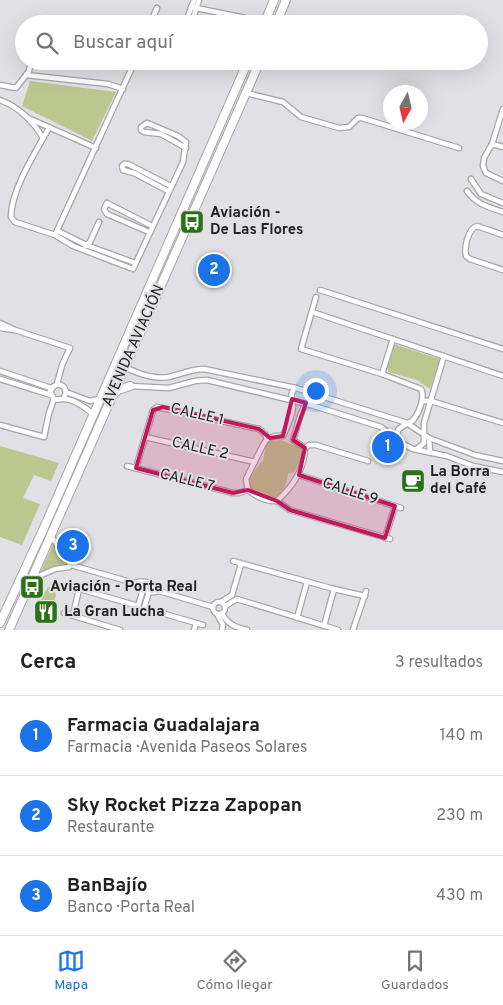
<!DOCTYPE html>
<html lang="es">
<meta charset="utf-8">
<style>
:root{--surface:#fff;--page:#f2f2f2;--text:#202124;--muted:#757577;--line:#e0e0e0;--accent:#1a73e8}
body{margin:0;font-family:Overpass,sans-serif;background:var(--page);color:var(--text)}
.compass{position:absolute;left:383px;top:85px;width:45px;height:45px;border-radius:50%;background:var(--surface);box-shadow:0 5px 20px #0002;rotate:188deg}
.you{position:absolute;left:315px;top:390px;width:18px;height:18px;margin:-12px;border:4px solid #fff;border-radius:50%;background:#1a73e8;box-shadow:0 0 0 8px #1a73e833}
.badge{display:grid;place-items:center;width:32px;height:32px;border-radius:50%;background:var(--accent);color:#fff;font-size:16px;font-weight:700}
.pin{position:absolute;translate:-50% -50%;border:2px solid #fff;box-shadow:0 1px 5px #0006}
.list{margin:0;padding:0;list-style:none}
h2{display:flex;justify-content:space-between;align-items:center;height:65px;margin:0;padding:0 20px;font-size:21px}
h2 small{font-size:16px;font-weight:400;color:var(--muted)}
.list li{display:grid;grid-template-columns:32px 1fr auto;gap:15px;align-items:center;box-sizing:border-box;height:80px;padding:0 20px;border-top:1px solid var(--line)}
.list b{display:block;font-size:19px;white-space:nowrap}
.list p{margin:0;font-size:16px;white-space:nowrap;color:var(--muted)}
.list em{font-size:16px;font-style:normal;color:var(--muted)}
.icon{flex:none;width:28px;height:28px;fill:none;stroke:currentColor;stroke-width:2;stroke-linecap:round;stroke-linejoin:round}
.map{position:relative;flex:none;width:503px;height:630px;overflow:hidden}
.search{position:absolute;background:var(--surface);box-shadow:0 5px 20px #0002;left:15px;right:15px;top:15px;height:55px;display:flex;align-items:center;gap:12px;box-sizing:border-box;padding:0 18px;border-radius:28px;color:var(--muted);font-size:19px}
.sheet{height:305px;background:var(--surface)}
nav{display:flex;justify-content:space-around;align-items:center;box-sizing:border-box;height:70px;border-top:1px solid var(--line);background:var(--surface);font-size:14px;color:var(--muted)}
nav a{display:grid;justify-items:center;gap:2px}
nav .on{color:var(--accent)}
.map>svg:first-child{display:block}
.green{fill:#bbc78f}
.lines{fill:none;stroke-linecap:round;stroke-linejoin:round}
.street-casing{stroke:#a6a5a9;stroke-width:7}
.primary-casing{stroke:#a6a5a9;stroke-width:10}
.street{stroke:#fff;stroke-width:4.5}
.primary{stroke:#fff;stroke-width:8}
.marked{fill:#c2185b;fill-opacity:0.2;stroke:#c2185b;stroke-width:4;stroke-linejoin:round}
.labels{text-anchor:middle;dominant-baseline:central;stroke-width:4;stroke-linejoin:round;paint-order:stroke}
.poi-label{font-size:15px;font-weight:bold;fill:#222223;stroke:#e1e0e4;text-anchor:start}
.street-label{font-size:15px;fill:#222223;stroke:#e1e0e4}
</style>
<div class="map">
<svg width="503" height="630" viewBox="0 0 503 630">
<rect width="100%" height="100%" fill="#e1e0e4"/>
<!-- green -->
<g class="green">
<path d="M30 81 116 92 92 141 22 106Z"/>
<path d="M394 344 440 359 430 389 417 380 388 372C387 361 389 353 394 344Z"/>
<path d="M281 440 300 448 302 457 294 472 288 474C286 487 283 493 272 500L249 488 250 476 263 460 267 441Z"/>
<path d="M0 446 59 463 51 481 34 475 23 498 40 504 22 545 0 537Z"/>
<path d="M53 544C59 550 69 557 64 566L41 571Z"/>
<path d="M55 585 54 590 56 595 52 607 35 603 41 600 48 587Z"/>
</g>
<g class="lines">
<defs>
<g id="street">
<path d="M191 7 256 20"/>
<path d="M41 24 42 21 48 20 79 24"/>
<path d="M150 24 157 8"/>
<path d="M185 24 194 0"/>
<path d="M191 24 199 0"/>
<path d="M26 75 108 84 123 89"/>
<path d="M0 85 16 88 29 71 31 61"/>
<path d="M246 93 283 102 301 117 339 128 349 127 358 118H362L459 148"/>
<path d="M0 100C19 107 33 121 43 138"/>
<path d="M503 109 492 144 484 158 483 166 486 173 503 181"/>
<path d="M28 118 96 148"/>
<path d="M49 128C36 151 11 190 11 217L15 222 55 235 73 246 133 269 183 162 186 142 178 136 147 123 141 127V130L144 132 161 134 186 148"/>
<path d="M492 144 503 147"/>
<path d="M471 179 481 194 503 203"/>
<path d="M168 191 134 173 123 170 122 166 124 164H128L171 186"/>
<path d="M467 191C476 204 488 207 503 212"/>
<path d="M58 231 86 245 135 263"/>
<path d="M149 232 107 214 104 209 107 203 152 226"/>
<path d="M55 235 135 61"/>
<path d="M503 235 477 226C468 229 464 247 466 256L470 259 503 270"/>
<path d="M85 246 90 242 99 222"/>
<path d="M320 290 503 349"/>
<path d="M316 297 301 349 382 374 421 389C425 397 420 411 414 419 410 424 402 425 398 430L397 439"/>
<path d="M312 312 503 376"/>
<path d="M0 323 15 330 70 348 62 365 57 384"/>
<path d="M0 328 14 330"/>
<path d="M116 363C132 371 151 380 169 377 181 374 192 369 204 369L296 388 407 423 429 438 475 455 503 461"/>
<path d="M0 371 51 388"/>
<path d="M382 374 393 339"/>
<path d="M0 379 51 395"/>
<path d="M130 386 169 388 195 381 207 380 311 405 381 427 401 443 413 449 447 456 473 466 503 472"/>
<path d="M296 388C288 393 293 399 293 407 292 417 287 427 283 436H275L267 439 263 445 246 479 248 490C255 496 267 502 277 501 293 486 304 470 305 448"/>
<path d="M66 392 90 401 99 399"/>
<path d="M64 398 66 392 64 387 59 384 54 386 50 391 54 399C57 400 60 399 63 399 72 398 87 408 93 415"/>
<path d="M423 401H431L503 423"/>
<path d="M0 425 44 437 49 413 54 399"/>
<path d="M145 437 255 462"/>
<path d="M429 438 430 452"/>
<path d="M305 448 293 440C298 428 299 408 310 401L311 396 309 392"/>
<path d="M305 448 309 445H316L368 461"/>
<path d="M417 449 424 443V423L444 356"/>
<path d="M127 466 233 493H239L248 490"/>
<path d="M136 468 153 410 157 407 259 429 265 434 267 439"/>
<path d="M299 475 401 508"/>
<path d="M277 501 290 510 390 539"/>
<path d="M51 536 71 565"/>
<path d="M385 538 395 506"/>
<path d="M233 561 334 589 365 596"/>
<path d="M22 574 32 579 55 569 69 567 71 565 134 583C139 591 151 594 159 591L213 607"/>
<path d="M134 583C143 579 154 583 159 591"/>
<path d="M73 587 138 606 143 590"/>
<path d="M149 592 144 608 203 625"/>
<circle cx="219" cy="608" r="6"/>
<path d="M221 602 232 595 241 564"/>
<path d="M225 606 237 599 338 630"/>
<path d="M64 613 120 630"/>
<path d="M217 614 223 625 222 630"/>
<path d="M222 614C229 625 235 627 247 630"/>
<path d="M73 615 79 589"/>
<path d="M297 618 307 582"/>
<path d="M324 626 334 589"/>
<path d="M194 630 196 623"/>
<path d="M353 630 366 591"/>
</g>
<g id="primary">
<path d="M264 24 274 0"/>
<path d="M276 24 286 0"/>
<path d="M113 395 118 390 130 386"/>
<path d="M0 623 43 530 248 61"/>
<path d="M9 630 260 61"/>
</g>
</defs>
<!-- street casing -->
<use href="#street" class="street-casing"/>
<!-- primary casing -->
<use href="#primary" class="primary-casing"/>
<!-- street -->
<use href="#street" class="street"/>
<!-- primary -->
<use href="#primary" class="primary"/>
</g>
<!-- marked area -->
<path class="marked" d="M292 399 306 403 293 440 305 448 299 475 395 506 385 538 290 510 277 501 248 490 233 493 136 468 153 410 163 407 259 429 270 438 283 436Z"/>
<!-- icons -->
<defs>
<symbol id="bus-square" viewBox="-11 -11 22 22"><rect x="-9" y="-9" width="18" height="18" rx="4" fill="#297216" stroke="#e1e0e4"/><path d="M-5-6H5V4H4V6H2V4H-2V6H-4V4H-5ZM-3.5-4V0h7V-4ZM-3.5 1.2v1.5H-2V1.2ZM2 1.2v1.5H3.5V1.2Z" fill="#fff"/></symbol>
<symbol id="cafe-square" viewBox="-11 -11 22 22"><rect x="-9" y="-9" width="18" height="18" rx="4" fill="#297216" stroke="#e1e0e4"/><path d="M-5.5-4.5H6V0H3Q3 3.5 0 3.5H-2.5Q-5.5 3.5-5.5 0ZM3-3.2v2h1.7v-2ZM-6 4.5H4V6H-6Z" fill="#fff"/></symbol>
<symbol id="restaurant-square" viewBox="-11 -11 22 22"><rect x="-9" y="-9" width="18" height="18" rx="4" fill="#297216" stroke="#e1e0e4"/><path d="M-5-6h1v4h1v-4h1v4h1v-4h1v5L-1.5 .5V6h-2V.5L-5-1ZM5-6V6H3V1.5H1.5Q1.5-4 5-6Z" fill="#fff"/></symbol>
</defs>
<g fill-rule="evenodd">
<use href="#bus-square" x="178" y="208" width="28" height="28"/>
<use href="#cafe-square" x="399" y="467" width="28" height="28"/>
<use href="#bus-square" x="18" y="573" width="28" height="28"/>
<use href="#restaurant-square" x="32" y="598" width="28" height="28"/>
</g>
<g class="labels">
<!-- poi labels -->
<g class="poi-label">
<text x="210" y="213">Aviación -<tspan x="210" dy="17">De Las Flores</tspan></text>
<text x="430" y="472">La Borra<tspan x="430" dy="17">del Café</tspan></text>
<text x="50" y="587">Aviación - Porta Real</text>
<text x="64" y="612">La Gran Lucha</text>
</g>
<!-- street labels -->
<g class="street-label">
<text transform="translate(134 346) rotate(-66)">AVENIDA AVIACIÓN</text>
<text transform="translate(197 415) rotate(13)">CALLE 1</text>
<text transform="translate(200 449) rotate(13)">CALLE 2</text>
<text transform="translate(187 481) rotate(14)">CALLE 7</text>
<text transform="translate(350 492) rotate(18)">CALLE 9</text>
</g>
</g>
</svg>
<svg class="compass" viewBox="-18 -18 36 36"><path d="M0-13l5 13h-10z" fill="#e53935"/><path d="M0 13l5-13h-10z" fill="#757577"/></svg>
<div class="you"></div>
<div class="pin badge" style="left:388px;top:447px">1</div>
<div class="pin badge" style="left:214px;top:270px">2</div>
<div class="pin badge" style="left:73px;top:546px">3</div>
<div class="search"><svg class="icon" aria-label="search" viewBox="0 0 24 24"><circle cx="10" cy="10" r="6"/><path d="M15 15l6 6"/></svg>Buscar aquí</div>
</div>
<section class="sheet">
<h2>Cerca<small>3 resultados</small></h2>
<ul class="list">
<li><span class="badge">1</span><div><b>Farmacia Guadalajara</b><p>Farmacia · Avenida Paseos Solares</p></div><em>140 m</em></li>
<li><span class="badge">2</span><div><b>Sky Rocket Pizza Zapopan</b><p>Restaurante</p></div><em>230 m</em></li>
<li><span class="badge">3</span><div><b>BanBajío</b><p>Banco · Porta Real</p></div><em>430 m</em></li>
</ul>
</section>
<nav>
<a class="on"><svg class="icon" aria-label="map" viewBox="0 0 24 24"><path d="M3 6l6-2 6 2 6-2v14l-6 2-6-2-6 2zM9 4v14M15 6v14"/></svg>Mapa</a>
<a><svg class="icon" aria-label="directions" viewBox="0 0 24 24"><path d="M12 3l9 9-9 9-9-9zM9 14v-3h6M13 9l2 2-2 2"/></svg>Cómo llegar</a>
<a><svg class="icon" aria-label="saved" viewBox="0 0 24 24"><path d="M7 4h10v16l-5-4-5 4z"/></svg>Guardados</a>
</nav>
